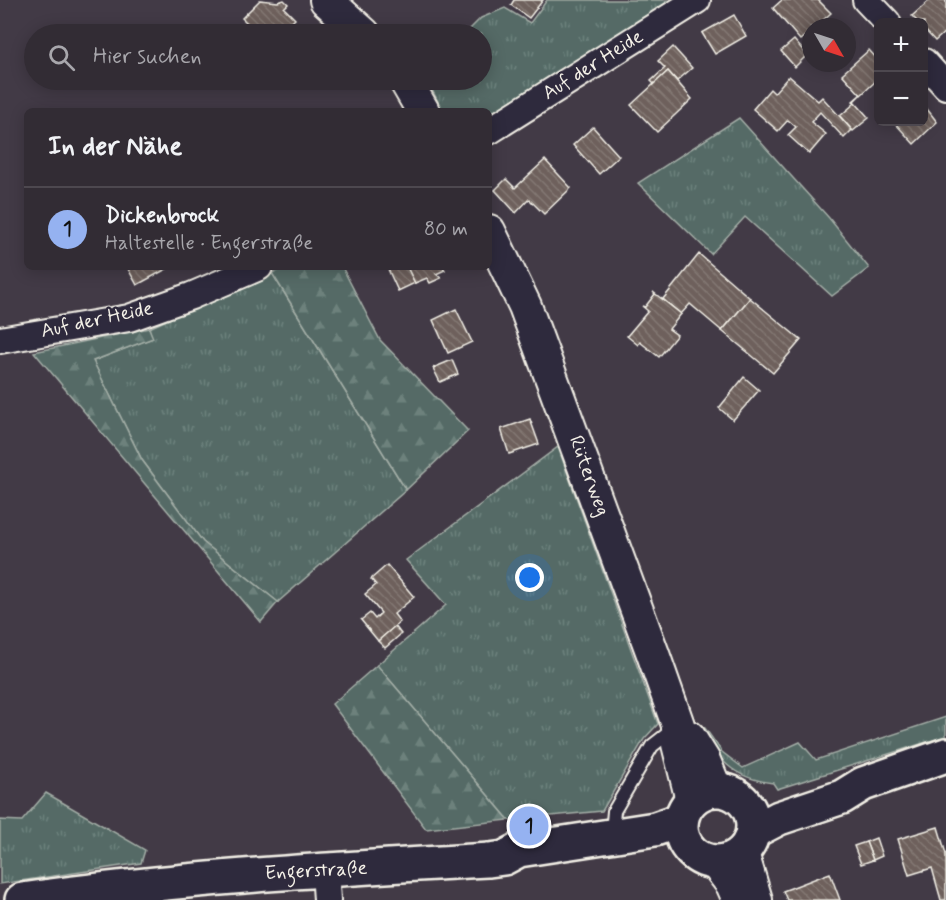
<!DOCTYPE html>
<html lang="de">
<meta charset="utf-8">
<style>
:root{--surface:#322c34;--page:#3a343c;--text:#f1f3f6;--muted:#a8a7ac;--line:#4d484f;--accent:#95b2f1}
body{margin:0;font-family:Mynerve,sans-serif;background:var(--page);color:var(--text)}
.controls{position:absolute;right:18px;top:18px;display:grid;overflow:hidden;border-radius:9px;box-shadow:0 3px 15px #0003}
.controls button{width:54px;height:54px;display:grid;place-items:center;padding:0;border:0;border-bottom:2px solid var(--line);background:var(--surface);color:var(--text);font:30px sans-serif}
.compass{position:absolute;left:802px;top:18px;width:54px;height:54px;border-radius:50%;background:var(--surface);box-shadow:0 3px 15px #0003;rotate:129deg}
.you{position:absolute;left:530px;top:578px;width:21px;height:21px;margin:-15px;border:4px solid #fff;border-radius:50%;background:#1a73e8;box-shadow:0 0 0 9px #1a73e833}
.badge{display:grid;place-items:center;width:39px;height:39px;border-radius:50%;background:var(--accent);color:#111;font-size:20px;font-weight:700}
.pin{position:absolute;translate:-50% -50%;border:3px solid #fff;box-shadow:0 2px 6px #0006}
.list{margin:0;padding:0;list-style:none}
h2{display:flex;justify-content:space-between;align-items:center;height:78px;margin:0;padding:0 24px;font-size:26px}
h2 small{font-size:20px;font-weight:400;color:var(--muted)}
.list li{display:grid;grid-template-columns:39px 1fr auto;gap:18px;align-items:center;box-sizing:border-box;height:84px;padding:0 24px;border-top:2px solid var(--line)}
.list b{display:block;font-size:22px;white-space:nowrap}
.list p{margin:0;font-size:20px;white-space:nowrap;color:var(--muted)}
.list em{font-size:20px;font-style:normal;color:var(--muted)}
.icon{flex:none;width:33px;height:33px;fill:none;stroke:currentColor;stroke-width:2;stroke-linecap:round;stroke-linejoin:round}
.map{position:relative;flex:none;width:946px;height:900px;overflow:hidden}
.search{position:absolute;background:var(--surface);box-shadow:0 3px 15px #0003;left:24px;top:24px;width:468px;height:66px;display:flex;align-items:center;gap:15px;box-sizing:border-box;padding:0 21px;border-radius:33px;color:var(--muted);font-size:22px}
.panel{position:absolute;background:var(--surface);box-shadow:0 3px 15px #0003;left:24px;top:108px;width:468px;height:162px;border-radius:9px}
.map>svg:first-child{display:block}
.grass{fill:url(#grass-tufts);stroke:#a4aea7;stroke-width:1.5}
.forest{fill:url(#forest-firs);stroke:#a4aea7;stroke-width:1.5}
.building{fill:url(#building-back-hatch);stroke:#f4f1e8;stroke-width:1.5}
.lines{fill:none;stroke-linecap:round;stroke-linejoin:round}
.service-casing{stroke:#f4f1e8;stroke-width:16}
.minor-casing{stroke:#f4f1e8;stroke-width:30}
.tertiary-casing{stroke:#f4f1e8;stroke-width:36}
.secondary-casing{stroke:#f4f1e8;stroke-width:38}
.service{stroke:#2f2a3d;stroke-width:12}
.minor{stroke:#2f2a3d;stroke-width:26}
.tertiary{stroke:#2f2a3d;stroke-width:32}
.secondary{stroke:#2f2a3d;stroke-width:33}
.labels{text-anchor:middle;dominant-baseline:central;stroke-width:4.5;stroke-linejoin:round;paint-order:stroke}
.street-label{font-size:20px;fill:#f4f1e8;stroke:#2f2a3d}
</style>
<div class="map">
<svg width="946" height="900" viewBox="0 0 946 900">
<defs>
<pattern id="grass-tufts" width="24" height="20" patternUnits="userSpaceOnUse" patternTransform="scale(1.5)"><rect width="24" height="20" fill="#546b66"/><path d="M3 7l-1-3M5 7V3M7 7l1-3M15 17l-1-3M17 17v-4M19 17l1-3" fill="none" stroke="#6d817c"/></pattern>
<pattern id="forest-firs" width="22" height="20" patternUnits="userSpaceOnUse" patternTransform="scale(1.5)"><rect width="22" height="20" fill="#546b66"/><path d="M5 1l3.5 6h-7zM16 11l3.5 6h-7z" fill="#6d817c"/></pattern>
<pattern id="building-back-hatch" width="6" height="6" patternUnits="userSpaceOnUse" patternTransform="scale(1.5)"><rect width="6" height="6" fill="#6e615c"/><path d="M-1 5l2 2M0 0l6 6M5-1l2 2" fill="none" stroke="#837873"/></pattern>
</defs>
<rect width="100%" height="100%" fill="#423a46"/>
<filter id="ink" filterUnits="userSpaceOnUse"><feTurbulence type="fractalNoise" baseFrequency=".0167" numOctaves="2"/><feDisplacementMap in="SourceGraphic" scale="12" xChannelSelector="R" yChannelSelector="G"/><feConvolveMatrix kernelMatrix="1 2 1 2 8 2 1 2 1" color-interpolation-filters="sRGB"/></filter>
<g filter="url(#ink)">
<!-- grass -->
<g class="grass">
<path d="M547 0H677L489 117V111H443L427 80H482V34H465L481 18 505 8 530 23Z"/>
<path d="M739 118 829 218 869 268 832 296 745 217 711 254 638 183Z"/>
<path d="M272 273 406 490 278 602 203 542 142 460 93 361 152 338 149 328Z"/>
<path d="M558 447 658 724 644 739 602 811 509 820 377 665 446 605 406 560Z"/>
<path d="M946 717V736L777 789 773 783C731 778 719 760 698 725L705 728 722 752 743 768 800 742 816 760Z"/>
<path d="M46 793 145 850 141 863 0 884V820L22 821Z"/>
</g>
<!-- forest -->
<g class="forest">
<path d="M285 267H342L380 340 468 431 406 490 272 273Z"/>
<path d="M149 328 153 338 93 361 142 460 203 542 278 602 261 622 34 352Z"/>
<path d="M377 665 509 820 426 829 332 704Z"/>
</g>
<!-- building -->
<g class="building">
<path d="M260 0 278 2 284 0 288 4 284 8 295 19 279 34H258L242 18Z"/>
<path d="M514 0H543L529 18 511 5Z"/>
<path d="M782 0H818L831 13 815 27H811V31L800 40 773 8Z"/>
<path d="M930 0H946V31L935 41 924 29V22H918L912 16Z"/>
<path d="M734 15 746 36 715 54 702 33Z"/>
<path d="M794 40 807 55 795 67 781 51Z"/>
<path d="M673 47 692 68 677 81 668 71 654 84 651 81 665 68 658 61Z"/>
<path d="M869 50 878 60V79L861 95 842 74Z"/>
<path d="M668 71 692 99 657 132 631 105Z"/>
<path d="M789 76 818 101 822 97 852 130 844 138 820 112 811 122 826 134 809 154 788 135 796 127 788 120 778 131 753 109 770 89 774 93Z"/>
<path d="M861 94 854 101 869 118 853 131 840 116 855 103 853 101Z"/>
<path d="M924 105 937 122 914 144 894 122H924Z"/>
<path d="M593 127 619 156 599 174 573 145Z"/>
<path d="M545 160 571 188 544 214 529 199 516 213 495 190 506 179 515 188Z"/>
<path d="M699 254 750 298 722 331 690 304 681 314 663 299Z"/>
<path d="M127 267H170L137 285Z"/>
<path d="M387 267H407L415 283 398 291Z"/>
<path d="M407 267H443L445 270 436 274 441 278 430 283 427 278 415 283Z"/>
<path d="M653 292 681 314 669 329 677 335 659 357 640 342 638 345 627 336 648 311 642 306 645 307 655 294Z"/>
<path d="M750 298 801 340 773 373 722 331Z"/>
<path d="M456 309 472 342 448 353 433 320Z"/>
<path d="M452 360 458 374 440 382 433 368Z"/>
<path d="M744 377 759 390 733 420 719 408Z"/>
<path d="M530 419 539 444 509 454 501 429Z"/>
<path d="M387 565 414 597 394 614 400 622 378 641 361 620 370 613 375 619 381 613 365 594 376 585 371 579Z"/>
<path d="M395 626 401 634 385 648 378 641Z"/>
<path d="M938 827 946 854V900H941L932 868 909 875 898 839Z"/>
<path d="M876 838 882 856 873 860 866 842Z"/>
<path d="M866 842 873 860 861 864 854 846Z"/>
<path d="M830 873 840 900H787L783 891Z"/>
</g>
<g class="lines">
<defs>
<path id="service" d="M612 833 614 811 652 746 675 728"/>
<g id="minor">
<path d="M866 0 887 22"/>
<path d="M924 62 946 86"/>
<path d="M489 131 697 0"/>
<path d="M0 340 129 318 191 296 259 267"/>
<path d="M325 871 327 900"/>
</g>
<g id="tertiary">
<path d="M326 0 364 34"/>
<path d="M405 80 423 111"/>
<path d="M489 231 525 306 653 654 678 725V744L692 800"/>
<path d="M689 737 704 761 716 790"/>
<path d="M742 853 756 900"/>
<path d="M716 863 732 884 739 900"/>
</g>
<g id="secondary">
<circle cx="717" cy="826" r="36"/>
<path d="M754 831 779 818 842 797 863 784 946 755"/>
<path d="M22 900C176 878 333 869 489 860L504 858 519 850 655 829 681 820"/>
</g>
</defs>
<!-- service casing -->
<use href="#service" class="service-casing"/>
<!-- minor casing -->
<use href="#minor" class="minor-casing"/>
<!-- tertiary casing -->
<use href="#tertiary" class="tertiary-casing"/>
<!-- secondary casing -->
<use href="#secondary" class="secondary-casing"/>
<!-- service -->
<use href="#service" class="service"/>
<!-- minor -->
<use href="#minor" class="minor"/>
<!-- tertiary -->
<use href="#tertiary" class="tertiary"/>
<!-- secondary -->
<use href="#secondary" class="secondary"/>
</g>
</g>
<g class="labels">
<!-- street labels -->
<g class="street-label">
<text transform="translate(593 65) rotate(-32)">Auf der Heide</text>
<text transform="translate(97 320) rotate(-12)">Auf der Heide</text>
<text transform="translate(589 476) rotate(70)">Rüterweg</text>
<text transform="translate(316 871) rotate(-3)">Engerstraße</text>
</g>
</g>
</svg>
<div class="controls">
<button>+</button>
<button>−</button>
</div>
<svg class="compass" viewBox="-18 -18 36 36"><path d="M0-13l5 13h-10z" fill="#e53935"/><path d="M0 13l5-13h-10z" fill="#a8a7ac"/></svg>
<div class="you"></div>
<div class="pin badge" style="left:529px;top:826px">1</div>
<div class="search"><svg class="icon" aria-label="search" viewBox="0 0 24 24"><circle cx="10" cy="10" r="6"/><path d="M15 15l6 6"/></svg>Hier suchen</div>
<section class="panel">
<h2>In der Nähe<small></small></h2>
<ul class="list">
<li><span class="badge">1</span><div><b>Dickenbrock</b><p>Haltestelle · Engerstraße</p></div><em>80 m</em></li>
</ul>
</section>
</div>
